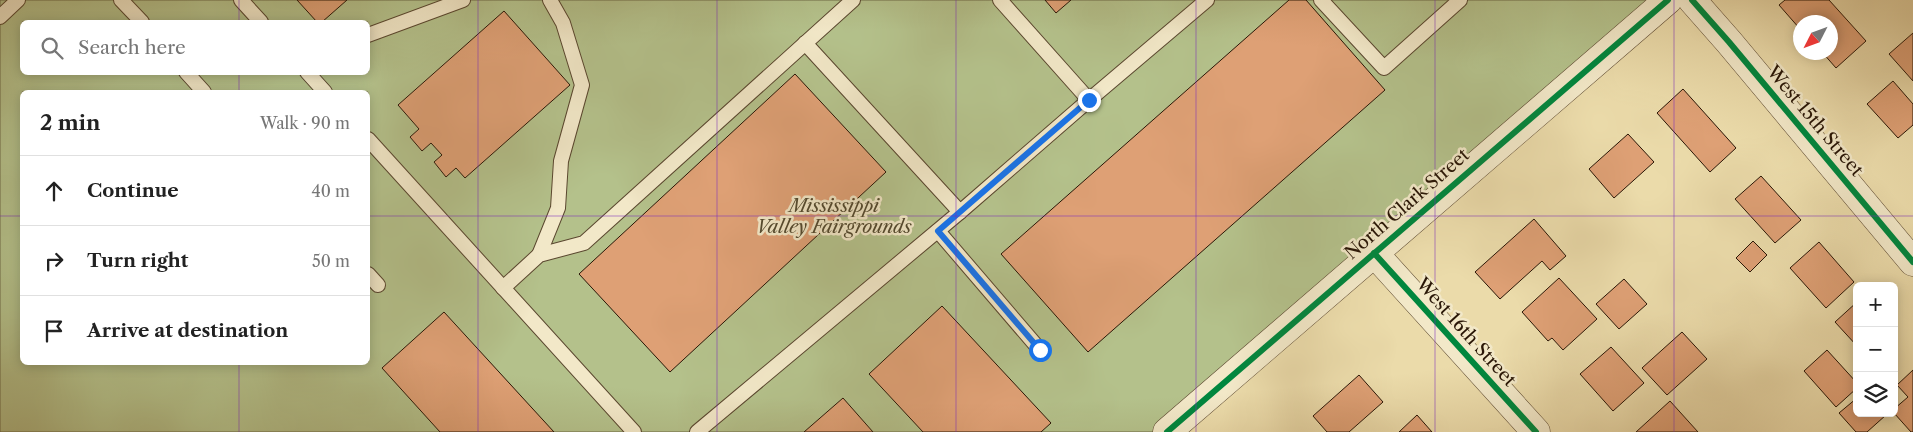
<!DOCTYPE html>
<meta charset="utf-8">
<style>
:root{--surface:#fff;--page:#f6f6f6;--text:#222;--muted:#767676;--line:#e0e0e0}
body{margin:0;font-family:"Libre Caslon Text",serif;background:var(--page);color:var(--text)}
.controls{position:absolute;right:15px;bottom:15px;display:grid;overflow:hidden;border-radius:8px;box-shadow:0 2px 12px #0003}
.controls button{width:45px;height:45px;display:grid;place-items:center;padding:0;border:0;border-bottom:1px solid var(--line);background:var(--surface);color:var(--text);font:25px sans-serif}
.compass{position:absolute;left:1793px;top:15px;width:45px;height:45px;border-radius:50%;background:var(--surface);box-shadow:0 2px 12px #0003;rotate:228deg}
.stop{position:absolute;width:15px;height:15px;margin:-11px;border:4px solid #1a73e8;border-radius:50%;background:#fff}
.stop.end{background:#1a73e8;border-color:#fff;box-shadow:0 1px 5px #0008}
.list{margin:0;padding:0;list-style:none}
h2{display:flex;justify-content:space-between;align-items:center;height:65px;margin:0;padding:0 20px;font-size:21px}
h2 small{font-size:16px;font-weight:400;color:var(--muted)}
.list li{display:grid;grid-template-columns:32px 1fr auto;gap:15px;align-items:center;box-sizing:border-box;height:70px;padding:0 20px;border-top:1px solid var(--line)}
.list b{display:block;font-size:19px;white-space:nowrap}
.list em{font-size:16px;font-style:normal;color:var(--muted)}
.icon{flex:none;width:28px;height:28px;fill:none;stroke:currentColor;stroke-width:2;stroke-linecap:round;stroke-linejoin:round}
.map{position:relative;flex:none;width:1913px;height:432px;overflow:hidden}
.search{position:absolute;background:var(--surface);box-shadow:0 2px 12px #0003;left:20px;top:20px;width:350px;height:55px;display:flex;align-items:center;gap:12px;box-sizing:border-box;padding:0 18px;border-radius:8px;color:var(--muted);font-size:19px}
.panel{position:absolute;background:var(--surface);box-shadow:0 2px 12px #0003;left:20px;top:90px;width:350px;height:275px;border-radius:8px}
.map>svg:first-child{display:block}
.green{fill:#b4c18b;stroke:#6e6c48;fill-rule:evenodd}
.building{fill:#dea075;stroke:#291606}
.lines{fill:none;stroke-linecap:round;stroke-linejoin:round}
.service-casing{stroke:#5a472f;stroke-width:16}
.minor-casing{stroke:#5a472f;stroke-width:29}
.service{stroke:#f2e8c8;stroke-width:14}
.minor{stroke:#f2e8c8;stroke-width:28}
.cycleway-casing{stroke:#f2e8c8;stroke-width:9}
.cycleway{stroke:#00873e;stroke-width:6}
.route{stroke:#1a73e8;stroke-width:6}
.grid{fill:none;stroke:#7b2cbf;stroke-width:1;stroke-opacity:0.55}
.labels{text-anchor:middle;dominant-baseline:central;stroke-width:5;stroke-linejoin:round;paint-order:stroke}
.street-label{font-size:18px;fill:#291606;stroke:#f2e8c8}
.park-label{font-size:18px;font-style:italic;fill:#53492e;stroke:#f2e8c8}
</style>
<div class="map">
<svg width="1913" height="432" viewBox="0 0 1913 432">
<rect width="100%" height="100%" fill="#ebdbaa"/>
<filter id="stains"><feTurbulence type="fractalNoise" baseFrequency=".004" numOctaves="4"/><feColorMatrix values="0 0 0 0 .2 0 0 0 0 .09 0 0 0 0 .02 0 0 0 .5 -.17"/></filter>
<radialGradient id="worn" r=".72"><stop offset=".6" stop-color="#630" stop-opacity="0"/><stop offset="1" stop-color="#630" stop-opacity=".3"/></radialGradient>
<!-- green -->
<path class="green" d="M0 0H1668L1167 432H0ZM22 22H368V72H22ZM22 92H368V362H22Z"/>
<!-- building -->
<g class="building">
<path d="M297 0H347L322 22H317Z"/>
<path d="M1045 0H1071L1056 13Z"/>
<path d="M1289 0H1306L1385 90 1088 352 1001 254Z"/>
<path d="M1785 0H1829L1866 41 1836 68 1822 52H1830V22H1800V29L1779 5Z"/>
<path d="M504 11 570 85 465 178 456 168 446 177 434 162 442 155 431 143 422 151 410 137 419 129 398 105Z"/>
<path d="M1913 33V81L1889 54Z"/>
<path d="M795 74 886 172 670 372 579 274Z"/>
<path d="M1893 81 1913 104V125L1898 138 1867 104Z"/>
<path d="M1683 89 1736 148 1710 172 1657 113Z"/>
<path d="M1628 134 1654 162 1614 198 1589 169Z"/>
<path d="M1761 176 1801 220 1775 243 1735 199Z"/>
<path d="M1534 219 1566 256 1550 270 1542 261 1500 299 1475 272Z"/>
<path d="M1753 241 1767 255 1750 272 1736 258Z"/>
<path d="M1819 242 1854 282 1826 308 1790 268Z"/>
<path d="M1559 278 1597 319 1563 350 1552 338 1548 341 1522 312Z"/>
<path d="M1624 279 1647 304 1619 329 1596 304Z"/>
<path d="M1857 302V346L1835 322Z"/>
<path d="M942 306 1051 423 1041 432H923L869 374Z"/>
<path d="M444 312 554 432H440L382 368Z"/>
<path d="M1682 332 1707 359 1667 395 1642 368Z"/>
<path d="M1611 347 1644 383 1613 411 1580 374Z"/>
<path d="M1827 350 1857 383V388L1836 407 1804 371Z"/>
<path d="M1913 370V432H1911L1894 413V409L1908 397 1897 385Z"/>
<path d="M1359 375 1383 402 1349 432H1327L1313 416Z"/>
<path d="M843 398 873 432H804Z"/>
<path d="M1857 398V413L1886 415 1867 432H1856L1839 413Z"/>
<path d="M1670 401 1698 432H1636Z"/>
<path d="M1417 415 1432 432H1399Z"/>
</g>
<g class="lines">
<defs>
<g id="service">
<path d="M121 0 142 22"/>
<path d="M241 0 261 22"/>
<path d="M1000 0 1089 100"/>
<path d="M1321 0 1384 68 1460 0"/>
<path d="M0 17 18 0"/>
<path d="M368 35 463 0"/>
<path d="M805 43 960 212"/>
<path d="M186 72 204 92"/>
<path d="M307 72 325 92"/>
<path d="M368 139 634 432"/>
<path d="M938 231 1040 350"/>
<path d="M539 255 558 208 561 161 582 85 563 23 550 0"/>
<path d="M368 274 378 285"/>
<path d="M503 288 539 255 584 243 853 0"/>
<path d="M697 432 960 212 1089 100 1207 0"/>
</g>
<g id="minor">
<path d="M1692 0 1729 42 1913 262"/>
<path d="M1374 253 1536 432"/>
<path d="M1167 432 1668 0"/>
</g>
</defs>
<!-- service casing -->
<use href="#service" class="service-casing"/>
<!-- minor casing -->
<use href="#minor" class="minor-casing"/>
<!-- service -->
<use href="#service" class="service"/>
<!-- minor -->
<use href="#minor" class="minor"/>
<defs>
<g id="cycleway">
<path d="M1692 0 1729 42 1913 262"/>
<path d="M1374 253 1536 432"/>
<path d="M1167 432 1668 0"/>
</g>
</defs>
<!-- cycleway casing -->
<use href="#cycleway" class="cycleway-casing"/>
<!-- cycleway -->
<use href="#cycleway" class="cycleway"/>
</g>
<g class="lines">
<!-- route -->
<path class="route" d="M1040 350 938 231 1089 100"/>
</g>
<!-- grid -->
<path class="grid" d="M239 0V22M478 0V432M717 0V432M956 0V432M1196 0V432M1435 0V432M1674 0V432M239 72V92M0 216H22M368 216H1913M239 362V432"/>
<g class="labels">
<!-- street labels -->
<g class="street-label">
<text transform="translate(1815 121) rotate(50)">West 15th Street</text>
<text transform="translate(1407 204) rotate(-41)">North Clark Street</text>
<text transform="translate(1466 332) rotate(48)">West 16th Street</text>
</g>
<!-- park labels -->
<g class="park-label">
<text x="834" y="206">Mississippi<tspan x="834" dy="21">Valley Fairgrounds</tspan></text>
</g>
</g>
<rect width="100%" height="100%" filter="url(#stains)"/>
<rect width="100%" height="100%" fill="url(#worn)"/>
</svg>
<div class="controls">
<button>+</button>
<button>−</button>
<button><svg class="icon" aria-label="layers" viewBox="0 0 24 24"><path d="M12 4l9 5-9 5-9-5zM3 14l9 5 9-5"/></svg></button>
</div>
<svg class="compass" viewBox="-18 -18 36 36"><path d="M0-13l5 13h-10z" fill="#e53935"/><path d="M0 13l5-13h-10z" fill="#767676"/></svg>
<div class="stop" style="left:1040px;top:350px"></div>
<div class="stop end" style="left:1089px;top:100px"></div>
<div class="search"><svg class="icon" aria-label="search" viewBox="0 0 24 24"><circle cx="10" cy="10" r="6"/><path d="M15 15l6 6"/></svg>Search here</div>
<section class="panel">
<h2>2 min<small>Walk · 90 m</small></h2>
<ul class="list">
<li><svg class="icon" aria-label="ahead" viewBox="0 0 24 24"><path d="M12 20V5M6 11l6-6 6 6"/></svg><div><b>Continue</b></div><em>40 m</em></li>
<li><svg class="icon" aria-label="right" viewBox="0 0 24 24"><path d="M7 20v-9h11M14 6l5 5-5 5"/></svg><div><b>Turn right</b></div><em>50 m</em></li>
<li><svg class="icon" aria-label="arrive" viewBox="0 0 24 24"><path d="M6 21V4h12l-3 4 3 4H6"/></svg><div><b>Arrive at destination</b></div></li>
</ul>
</section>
</div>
